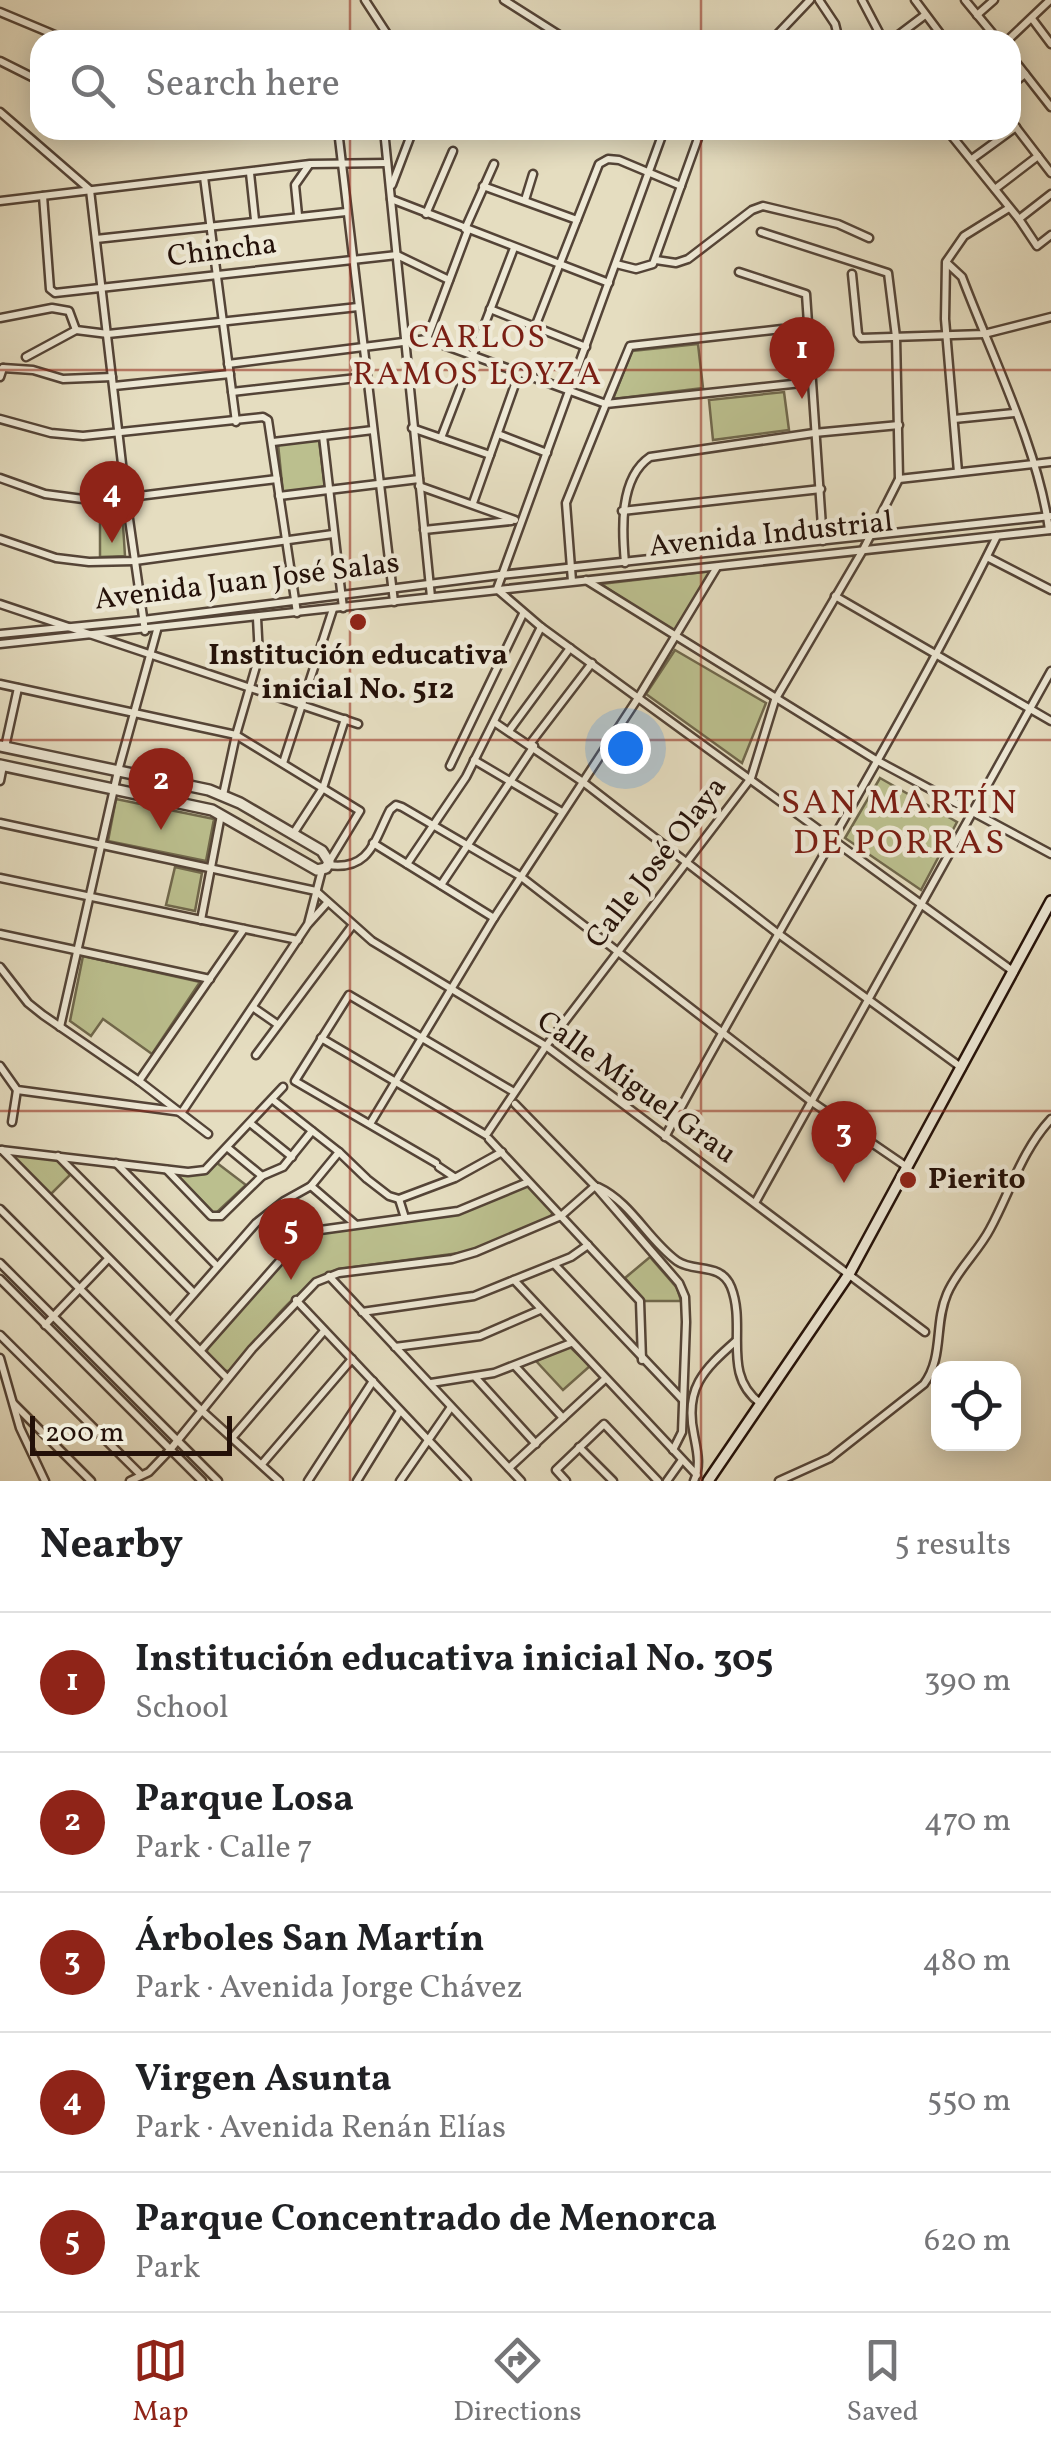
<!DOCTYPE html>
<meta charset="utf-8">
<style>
:root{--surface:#fff;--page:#f2f2f2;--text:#202124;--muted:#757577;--line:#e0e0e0;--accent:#8f2418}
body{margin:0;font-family:Vollkorn,serif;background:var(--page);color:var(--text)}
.controls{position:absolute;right:30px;bottom:30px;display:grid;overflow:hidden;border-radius:20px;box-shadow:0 5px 25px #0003}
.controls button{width:90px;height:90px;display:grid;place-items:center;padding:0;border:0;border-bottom:2px solid var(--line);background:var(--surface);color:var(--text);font:50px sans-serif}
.scale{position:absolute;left:30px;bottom:25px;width:202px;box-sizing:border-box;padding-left:10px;border:5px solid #241109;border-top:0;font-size:28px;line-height:35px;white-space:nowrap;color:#241109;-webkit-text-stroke:8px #eee9d6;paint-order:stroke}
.you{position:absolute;left:625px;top:748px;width:35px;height:35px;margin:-25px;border:8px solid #fff;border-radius:50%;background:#1a73e8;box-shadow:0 0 0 15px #1a73e833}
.badge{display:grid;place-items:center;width:65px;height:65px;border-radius:50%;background:var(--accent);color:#fff;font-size:32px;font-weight:700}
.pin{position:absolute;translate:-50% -82px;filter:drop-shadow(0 2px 5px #0008)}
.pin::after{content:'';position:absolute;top:52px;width:35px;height:30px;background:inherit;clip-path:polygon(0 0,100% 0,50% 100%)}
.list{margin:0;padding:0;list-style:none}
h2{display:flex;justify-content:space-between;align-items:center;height:130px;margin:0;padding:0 40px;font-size:42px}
h2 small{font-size:32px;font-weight:400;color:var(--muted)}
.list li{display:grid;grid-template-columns:65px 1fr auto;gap:30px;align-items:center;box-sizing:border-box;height:140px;padding:0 40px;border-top:2px solid var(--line)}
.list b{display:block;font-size:38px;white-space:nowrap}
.list p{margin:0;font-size:32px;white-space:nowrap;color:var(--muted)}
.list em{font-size:32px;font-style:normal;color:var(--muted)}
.icon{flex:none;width:55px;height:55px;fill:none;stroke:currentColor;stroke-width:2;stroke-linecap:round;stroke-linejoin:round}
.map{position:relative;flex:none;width:1051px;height:1481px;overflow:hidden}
.search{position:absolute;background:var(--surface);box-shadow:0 5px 25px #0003;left:30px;right:30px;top:30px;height:110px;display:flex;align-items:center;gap:25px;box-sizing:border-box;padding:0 35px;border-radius:30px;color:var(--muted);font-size:38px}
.sheet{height:830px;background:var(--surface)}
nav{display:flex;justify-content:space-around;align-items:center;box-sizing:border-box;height:140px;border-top:2px solid var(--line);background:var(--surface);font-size:28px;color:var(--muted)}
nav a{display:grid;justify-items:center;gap:5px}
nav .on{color:var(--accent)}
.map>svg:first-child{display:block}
.green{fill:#bbbf8e;stroke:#70684c;stroke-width:2.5}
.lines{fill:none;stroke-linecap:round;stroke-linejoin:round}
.minor-casing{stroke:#544437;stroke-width:11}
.tertiary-casing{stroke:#544437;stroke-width:14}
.secondary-casing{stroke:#241109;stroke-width:14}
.minor{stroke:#eee9d6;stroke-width:6}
.tertiary{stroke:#eee9d6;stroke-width:9}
.secondary{stroke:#eee9d6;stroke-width:9}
.grid{fill:none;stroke:#8f2418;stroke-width:2.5;stroke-opacity:0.55}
.poi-dot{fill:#8f2418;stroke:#eee9d6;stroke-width:4}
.labels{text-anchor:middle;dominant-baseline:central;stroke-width:9;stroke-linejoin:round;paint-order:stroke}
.street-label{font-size:30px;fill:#241109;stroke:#eee9d6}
.poi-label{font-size:30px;font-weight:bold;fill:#241109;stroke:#eee9d6}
.neighbourhood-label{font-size:32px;letter-spacing:2.5px;fill:#7a1f14;stroke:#eee9d6}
.quarter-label{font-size:35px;letter-spacing:2.5px;fill:#7a1f14;stroke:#eee9d6}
</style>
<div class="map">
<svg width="1051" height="1481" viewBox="0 0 1051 1481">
<rect width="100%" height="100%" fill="#e5ddc0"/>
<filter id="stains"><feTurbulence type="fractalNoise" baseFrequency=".002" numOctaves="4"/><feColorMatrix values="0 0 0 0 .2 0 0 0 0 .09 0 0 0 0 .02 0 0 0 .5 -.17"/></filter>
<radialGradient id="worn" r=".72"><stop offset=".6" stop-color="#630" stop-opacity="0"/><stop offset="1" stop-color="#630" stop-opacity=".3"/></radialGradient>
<!-- green -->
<g class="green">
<path d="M698 344 703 388 613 399 632 351Z"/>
<path d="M784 392 789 430 713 440 709 400Z"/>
<path d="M319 440 325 488 283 493 278 444Z"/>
<path d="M100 509H122L125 556 100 557Z"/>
<path d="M712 571 674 633 601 584Z"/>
<path d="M675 650 766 703 742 763 646 694Z"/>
<path d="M880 778 957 822 921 890 845 838Z"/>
<path d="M116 799 214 819 206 861 108 841Z"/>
<path d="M175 867 202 873 195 911 166 905Z"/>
<path d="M83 956 200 982 152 1054 103 1019 91 1036 70 1021Z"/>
<path d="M15 1155 54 1157 70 1175 50 1195 16 1162Z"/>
<path d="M217 1163 246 1185 215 1214 176 1174H204Z"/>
<path d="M527 1185 553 1212 550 1218 467 1252 339 1269C293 1286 262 1335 230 1371H224L206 1353 210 1343 305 1239 319 1233 452 1215Z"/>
<path d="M650 1257 677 1288 681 1301H645L625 1278Z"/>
<path d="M569 1346 590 1366 563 1390 536 1361Z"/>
</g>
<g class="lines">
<defs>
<g id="minor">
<path d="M365 0 391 40"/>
<path d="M504 0 567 40"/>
<path d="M819 0 835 24 839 40"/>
<path d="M862 0 883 40"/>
<path d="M915 0 945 40"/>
<path d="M965 0 998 40"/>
<path d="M0 12 67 40"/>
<path d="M977 15 994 0"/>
<path d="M1033 20 1051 44"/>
<path d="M772 40 810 0"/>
<path d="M892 40 925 15"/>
<path d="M1008 40 1050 0"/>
<path d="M1011 56 1051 107"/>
<path d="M0 61 40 81"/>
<path d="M1011 85 1025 74"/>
<path d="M0 112 90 190 126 498 145 631"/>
<path d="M1011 121 1051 173"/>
<path d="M338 130 394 602"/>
<path d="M384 130 431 597"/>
<path d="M947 130 1019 219 1037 246 1051 235"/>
<path d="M972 159 1016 127"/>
<path d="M250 173 255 220"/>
<path d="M204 177 236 422"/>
<path d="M392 185 411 135"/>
<path d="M483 186 577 220"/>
<path d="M995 189 1038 156"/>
<path d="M43 196 50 289 55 293 397 255 449 280"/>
<path d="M391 199 609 283"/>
<path d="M525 200 533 174"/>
<path d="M0 201 310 164 387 163"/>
<path d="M426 214 453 151"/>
<path d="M298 215 295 185 309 165"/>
<path d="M1019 219 1051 194"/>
<path d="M465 229 494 164"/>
<path d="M96 239 346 212"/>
<path d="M656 260 676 263 688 259 752 210 763 206 838 224 869 238"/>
<path d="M947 263 962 277C991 354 1039 450 1049 530"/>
<path d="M616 264 636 269 653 264 701 130"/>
<path d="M739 272 806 294 823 541"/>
<path d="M852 274 858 334 861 338 984 334 1051 317"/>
<path d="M490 309 586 347"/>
<path d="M0 318 52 308 69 311 76 330 26 357"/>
<path d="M535 327 599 164 608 159 619 160 681 186"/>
<path d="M76 330 108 334 358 307"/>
<path d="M427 339 468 230"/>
<path d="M228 364 427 339 606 404 630 346 782 329 800 338 809 351"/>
<path d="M3 368 33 370 63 379 112 377"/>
<path d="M0 377 3 368"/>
<path d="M114 386 230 374"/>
<path d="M232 392 366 377"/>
<path d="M0 419 51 433 83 436 263 417 268 420 297 613"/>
<path d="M954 419 1014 413"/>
<path d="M412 428 490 455"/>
<path d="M498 434 547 453"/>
<path d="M323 436 343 608"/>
<path d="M441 438 514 248"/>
<path d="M273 442 373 430"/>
<path d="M958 472 945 319 946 262 964 236 1009 208"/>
<path d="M0 478 45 494 98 501 277 479"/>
<path d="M899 479 1051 462"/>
<path d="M419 486 515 520"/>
<path d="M279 496 419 479"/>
<path d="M473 503 519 373"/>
<path d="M622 511 821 489"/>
<path d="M424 530 511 521"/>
<path d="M0 539 56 558 89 562 135 561 333 534"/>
<path d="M987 557 1051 590"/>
<path d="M625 563C622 530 619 478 650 457L814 433 899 425"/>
<path d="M500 575 1051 516"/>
<path d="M586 580 876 760 1051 854"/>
<path d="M572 581 566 503 606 404 811 382"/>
<path d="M497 589 664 130"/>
<path d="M498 590 541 627 1014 972"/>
<path d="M835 596 1051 721"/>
<path d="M0 604 358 724"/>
<path d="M0 634 143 620 500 575"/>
<path d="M0 644 1051 530"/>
<path d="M0 684 236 735 360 811 329 862"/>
<path d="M494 722 583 782 776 932 962 1068"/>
<path d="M509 731 570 648"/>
<path d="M530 744 592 663"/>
<path d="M5 747 18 688"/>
<path d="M474 760 562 812"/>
<path d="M283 763 333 609"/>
<path d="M450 766 523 614"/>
<path d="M0 781 3 766"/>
<path d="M223 795 236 735 259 656 257 618"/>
<path d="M0 823 316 891"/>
<path d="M293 834 323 788 345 719"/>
<path d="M373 843 494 918"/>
<path d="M407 864 466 777 541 627"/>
<path d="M328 865C370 871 374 841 390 810L396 805 402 807 520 876 812 1102 907 1167"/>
<path d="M0 878 298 940"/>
<path d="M441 885 534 746"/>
<path d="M316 891 372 941 546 1046 925 1332"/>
<path d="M201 920 221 815"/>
<path d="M309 923 327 903"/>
<path d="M0 934 210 979"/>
<path d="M0 967 28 1003 43 1015 139 1081 208 1134"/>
<path d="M254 1008 277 1024"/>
<path d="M60 1027 118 771 157 630"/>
<path d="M321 1038 486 1135 546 1046 751 778 775 700 863 550 899 479 896 337 888 273 761 232"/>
<path d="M256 1055 352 926"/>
<path d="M0 1066 17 1090 182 1112 308 924 322 870"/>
<path d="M139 1081 244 929"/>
<path d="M273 1100 339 1152 367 1179 389 1196 399 1199 455 1178 502 1152"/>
<path d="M515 1104 595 1186 679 1283 685 1297 686 1322 682 1432 673 1450"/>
<path d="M12 1122 17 1090"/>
<path d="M250 1123 292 1157"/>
<path d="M370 1124 494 918 638 698 717 567"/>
<path d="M665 1137C773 935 896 741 997 536"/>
<path d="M489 1139 640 1301 642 1360"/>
<path d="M228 1148 262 1176"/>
<path d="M1 1150 188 1172 205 1170 283 1087"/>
<path d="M2 1150 227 1378"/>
<path d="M58 1156 194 1293"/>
<path d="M116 1163 217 1266"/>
<path d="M436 1163 295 1081 349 995 514 1092"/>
<path d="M439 1167 454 1177"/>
<path d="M167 1170 211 1216H221L262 1176 283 1167 312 1131"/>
<path d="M311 1186 355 1224"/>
<path d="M598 1187C632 1203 647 1239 677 1261 694 1273 721 1262 731 1287 747 1327 721 1374 760 1403"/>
<path d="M399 1199 405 1218"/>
<path d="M755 1203 1051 671"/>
<path d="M0 1209 200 1409 279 1481"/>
<path d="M0 1263 218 1481"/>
<path d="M554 1264 682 1399"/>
<path d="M329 1276 521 1481"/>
<path d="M0 1279 202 1481"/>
<path d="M514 1280 697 1475"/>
<path d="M296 1300 467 1481"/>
<path d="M362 1312 474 1296 571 1257 588 1245"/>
<path d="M171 1320 256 1223 284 1201 311 1186 339 1152"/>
<path d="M45 1325 108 1259"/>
<path d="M0 1335 141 1475"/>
<path d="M395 1347 480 1336 540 1310"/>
<path d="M201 1350 302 1236 313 1231 458 1211 528 1182"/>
<path d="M0 1358 20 1428 45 1481"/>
<path d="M515 1366 563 1418"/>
<path d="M476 1378 536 1444"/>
<path d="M431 1383 494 1373 571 1343"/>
<path d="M14 1404 91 1481"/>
<path d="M232 1438 324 1331"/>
<path d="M579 1447 613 1481"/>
<path d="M262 1464 352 1359"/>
<path d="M509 1468 605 1379"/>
<path d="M130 1481 149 1472 169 1451 252 1349 316 1282 339 1273 452 1259 476 1252 561 1216 595 1186"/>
<path d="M308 1481 373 1381"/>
<path d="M357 1481 400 1411"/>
<path d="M400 1481 451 1407"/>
<path d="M566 1481 556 1470 604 1424 658 1481"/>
<path d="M667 1481 682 1460"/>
<path d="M694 1481C701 1465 697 1451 694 1435 684 1389 703 1370 736 1341"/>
<path d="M779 1481 830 1458 924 1384C944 1357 934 1324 947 1294 957 1270 978 1252 990 1229 1010 1192 1022 1150 1051 1119"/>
</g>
<path id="tertiary" d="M0 746 209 790 240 803 322 851 329 862 326 868 317 870 212 810 0 765"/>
<path id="secondary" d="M708 1481 849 1274 1051 901"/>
</defs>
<!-- minor casing -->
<use href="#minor" class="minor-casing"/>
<!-- tertiary casing -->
<use href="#tertiary" class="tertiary-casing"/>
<!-- secondary casing -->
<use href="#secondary" class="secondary-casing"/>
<!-- minor -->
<use href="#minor" class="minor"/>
<!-- tertiary -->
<use href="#tertiary" class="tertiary"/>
<!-- secondary -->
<use href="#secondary" class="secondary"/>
</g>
<!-- grid -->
<path class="grid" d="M350 0V40M701 0V40M350 130V1481M701 130V1481M0 370H1051M0 740H1051M0 1111H1051"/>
<!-- markers -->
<g class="poi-dot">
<circle cx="358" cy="622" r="10"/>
<circle cx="908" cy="1180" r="10"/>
</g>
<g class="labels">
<!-- street labels -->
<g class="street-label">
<text transform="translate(222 251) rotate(-7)">Chincha</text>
<text transform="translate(771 535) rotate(-6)">Avenida Industrial</text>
<text transform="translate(247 582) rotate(-7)">Avenida Juan José Salas</text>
<text transform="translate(657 863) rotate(-52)">Calle José Olaya</text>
<text transform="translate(636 1088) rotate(36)">Calle Miguel Grau</text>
</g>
<!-- poi labels -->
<g class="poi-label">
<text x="358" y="656">Institución educativa<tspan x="358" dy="34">inicial No. 512</tspan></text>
<text x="928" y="1180" text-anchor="start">Pierito</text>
</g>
<!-- neighbourhood labels -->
<g class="neighbourhood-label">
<text x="478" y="339">CARLOS<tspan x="478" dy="37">RAMOS LOYZA</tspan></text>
</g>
<!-- quarter labels -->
<g class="quarter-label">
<text x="900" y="804">SAN MARTÍN<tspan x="900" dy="40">DE PORRAS</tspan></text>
</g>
</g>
<rect width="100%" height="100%" filter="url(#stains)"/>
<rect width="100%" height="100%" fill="url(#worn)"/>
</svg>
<div class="controls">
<button><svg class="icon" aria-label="locate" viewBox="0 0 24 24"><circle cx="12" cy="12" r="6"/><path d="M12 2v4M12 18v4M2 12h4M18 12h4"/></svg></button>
</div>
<div class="scale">200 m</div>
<div class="you"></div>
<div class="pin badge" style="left:802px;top:399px">1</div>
<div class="pin badge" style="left:161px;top:830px">2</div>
<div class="pin badge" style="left:844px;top:1183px">3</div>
<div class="pin badge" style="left:112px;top:543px">4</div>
<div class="pin badge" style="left:291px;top:1280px">5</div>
<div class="search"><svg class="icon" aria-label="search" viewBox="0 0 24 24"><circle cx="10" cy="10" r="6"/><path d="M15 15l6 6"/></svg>Search here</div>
</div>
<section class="sheet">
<h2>Nearby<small>5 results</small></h2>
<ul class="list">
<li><span class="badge">1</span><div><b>Institución educativa inicial No. 305</b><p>School</p></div><em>390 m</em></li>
<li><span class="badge">2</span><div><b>Parque Losa</b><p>Park · Calle 7</p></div><em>470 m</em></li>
<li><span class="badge">3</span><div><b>Árboles San Martín</b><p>Park · Avenida Jorge Chávez</p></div><em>480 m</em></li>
<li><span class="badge">4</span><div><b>Virgen Asunta</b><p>Park · Avenida Renán Elías</p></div><em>550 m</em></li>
<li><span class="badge">5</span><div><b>Parque Concentrado de Menorca</b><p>Park</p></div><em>620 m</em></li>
</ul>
</section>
<nav>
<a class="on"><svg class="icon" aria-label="map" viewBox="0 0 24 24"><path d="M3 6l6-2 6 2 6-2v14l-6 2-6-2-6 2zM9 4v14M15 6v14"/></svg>Map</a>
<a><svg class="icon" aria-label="directions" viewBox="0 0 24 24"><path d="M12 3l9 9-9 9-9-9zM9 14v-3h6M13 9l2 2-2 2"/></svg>Directions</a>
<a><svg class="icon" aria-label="saved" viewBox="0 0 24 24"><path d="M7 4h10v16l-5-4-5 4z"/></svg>Saved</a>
</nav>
